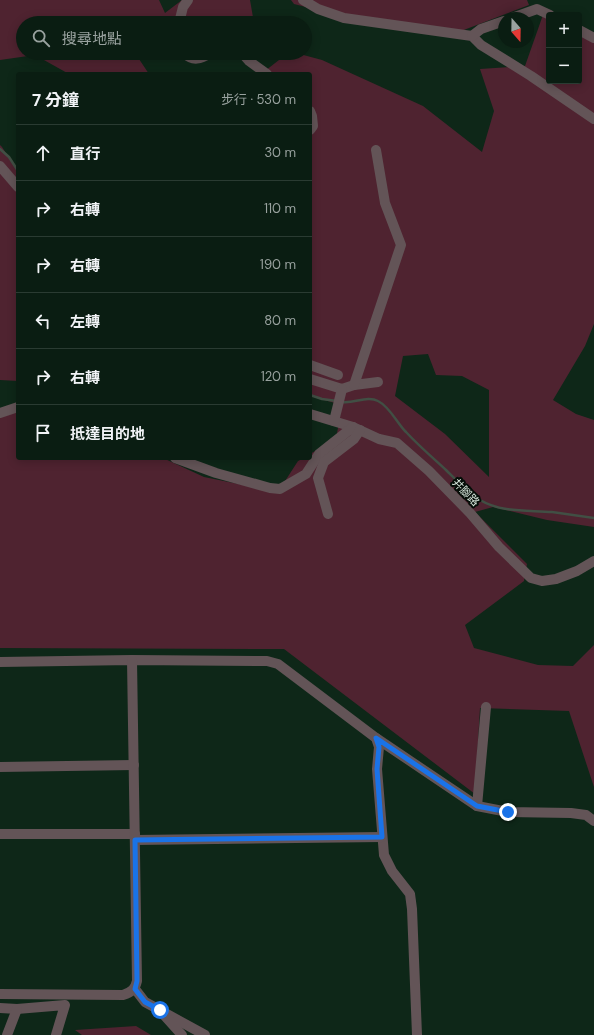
<!DOCTYPE html>
<html lang="zh-TW">
<meta charset="utf-8">
<style>
:root{--surface:#0a1d12;--page:#182a20;--text:#f1f3f6;--muted:#99a29f;--line:#2a3b32}
body{margin:0;font-family:"DM Sans","Noto Sans TC",sans-serif;background:var(--page);color:var(--text)}
.controls{position:absolute;right:12px;top:12px;display:grid;overflow:hidden;border-radius:4px;box-shadow:0 2px 10px #0003}
.controls button{width:36px;height:36px;display:grid;place-items:center;padding:0;border:0;border-bottom:1px solid var(--line);background:var(--surface);color:var(--text);font:20px sans-serif}
.compass{position:absolute;left:498px;top:12px;width:36px;height:36px;border-radius:50%;background:var(--surface);box-shadow:0 2px 10px #0003;rotate:160deg}
.stop{position:absolute;width:12px;height:12px;margin:-9px;border:3px solid #1a73e8;border-radius:50%;background:#fff}
.stop.end{background:#1a73e8;border-color:#fff;box-shadow:0 1px 4px #0008}
.list{margin:0;padding:0;list-style:none}
h2{display:flex;justify-content:space-between;align-items:center;height:52px;margin:0;padding:0 16px;font-size:17px}
h2 small{font-size:13px;font-weight:400;color:var(--muted)}
.list li{display:grid;grid-template-columns:26px 1fr auto;gap:12px;align-items:center;box-sizing:border-box;height:56px;padding:0 16px;border-top:1px solid var(--line)}
.list b{display:block;font-size:15px;white-space:nowrap}
.list em{font-size:13px;font-style:normal;color:var(--muted)}
.icon{flex:none;width:22px;height:22px;fill:none;stroke:currentColor;stroke-width:2;stroke-linecap:round;stroke-linejoin:round}
.map{position:relative;flex:none;width:594px;height:1035px;overflow:hidden}
.search{position:absolute;background:var(--surface);box-shadow:0 2px 10px #0003;left:16px;top:16px;width:296px;height:44px;display:flex;align-items:center;gap:10px;box-sizing:border-box;padding:0 14px;border-radius:22px;color:var(--muted);font-size:15px}
.panel{position:absolute;background:var(--surface);box-shadow:0 2px 10px #0003;left:16px;top:72px;width:296px;height:388px;border-radius:4px}
.map>svg:first-child{display:block}
.green{fill:#4f2330;fill-rule:evenodd}
.lines{fill:none;stroke-linecap:round;stroke-linejoin:round}
.stream{stroke:#414f44;stroke-width:2.5}
.minor{stroke:#635457;stroke-width:10}
.route{stroke:#1a73e8;stroke-width:5}
.labels{text-anchor:middle;dominant-baseline:central;stroke-width:4;stroke-linejoin:round;paint-order:stroke}
.street-label{font-size:11px;fill:#daeadf;stroke:#040d07}
</style>
<div class="map">
<svg width="594" height="1035" viewBox="0 0 594 1035">
<rect width="100%" height="100%" fill="#0e2718"/>
<!-- green -->
<g class="green">
<path d="M0 0H159L165 13 182 0H250L254 23H23V53H135L149 74H69L35 55 0 60Z"/>
<path d="M291 0H527L529 5 456 33 361 21 294 4Z"/>
<path d="M544 12 549 15V81H579V32L594 41V324L585 346 553 400 576 414 594 420V527L547 520 493 507 475 512 527 564 524 581 465 625 474 648 538 665 573 666 594 645V787L569 711 480 708 475 794 284 649 0 648V414L18 406V458H163L204 477 278 492 298 461 304 458H310V454L336 439 342 405 310 396V74H261L288 53H296L322 60 423 106 482 152 494 111 480 69 525 66ZM428 354 436 375 462 376 489 390V477L445 434 395 396 403 356Z"/>
<path d="M152 53H223L215 59Z"/>
<path d="M0 145 2 147 18 172V381L0 380Z"/>
<path d="M136 1026 151 1035H82L75 1030Z"/>
</g>
<g class="lines">
<!-- stream -->
<g class="stream">
<path d="M0 149 9 157 18 171"/>
<path d="M310 395 322 399 337 401"/>
<path d="M342 402C354 404 367 395 378 401 390 407 397 423 406 432 419 446 433 458 446 470 457 481 467 492 480 500 502 513 528 510 552 512 566 514 580 516 594 518"/>
</g>
<!-- minor -->
<g class="minor">
<path d="M303 0 318 9 344 18 472 36 481 45 531 76 594 119"/>
<path d="M512 18 537 9 550 15"/>
<path d="M179 23 183 7 188 0"/>
<path d="M194 23 195 21"/>
<path d="M579 30 594 38"/>
<path d="M472 36 481 29 504 21"/>
<path d="M184 53C193 62 201 59 210 53"/>
<path d="M242 53 249 61 267 74"/>
<path d="M310 111 312 116 313 126 310 130"/>
<path d="M0 166 18 187"/>
<path d="M310 365 338 375"/>
<path d="M310 379 342 389 354 385 378 382"/>
<path d="M354 385 401 245 385 203 376 150"/>
<path d="M0 413 18 407"/>
<path d="M310 414 353 427 379 439 397 443 429 471 470 513 499 547 531 578 542 581 556 579 577 571 594 561"/>
<path d="M334 421 342 389"/>
<path d="M175 458 216 473 270 488 280 489 306 474 319 454 353 427"/>
<path d="M328 514 318 478 324 462 354 439 360 430"/>
<path d="M0 662 132 660 267 661 278 664 376 738 379 747 377 769 384 855 392 871 410 894 412 909 417 1035"/>
<path d="M376 738 477 806 508 812 571 813 586 815 594 821"/>
<path d="M0 767 134 765"/>
<path d="M477 806 486 707"/>
<path d="M0 834H135"/>
<path d="M135 840 382 837"/>
<path d="M135 989 145 1002 205 1035"/>
<path d="M0 994 123 995C132 992 135 989 137 981L132 660"/>
<path d="M0 1008 17 1009 65 1005 56 1035"/>
<path d="M163 1014 182 1035"/>
<path d="M7 1035 17 1009"/>
</g>
</g>
<g class="lines">
<!-- route -->
<path class="route" d="M160 1010 145 1002 135 989 137 981 135 840 382 837 377 769 379 747 376 738 477 806 508 812"/>
</g>
<g class="labels">
<!-- street labels -->
<g class="street-label">
<text transform="translate(466 492) rotate(46)">井腳路</text>
</g>
</g>
</svg>
<div class="controls">
<button>+</button>
<button>−</button>
</div>
<svg class="compass" viewBox="-18 -18 36 36"><path d="M0-13l5 13h-10z" fill="#e53935"/><path d="M0 13l5-13h-10z" fill="#99a29f"/></svg>
<div class="stop" style="left:160px;top:1010px"></div>
<div class="stop end" style="left:508px;top:812px"></div>
<div class="search"><svg class="icon" aria-label="search" viewBox="0 0 24 24"><circle cx="10" cy="10" r="6"/><path d="M15 15l6 6"/></svg>搜尋地點</div>
<section class="panel">
<h2>7 分鐘<small>步行 · 530 m</small></h2>
<ul class="list">
<li><svg class="icon" aria-label="ahead" viewBox="0 0 24 24"><path d="M12 20V5M6 11l6-6 6 6"/></svg><div><b>直行</b></div><em>30 m</em></li>
<li><svg class="icon" aria-label="right" viewBox="0 0 24 24"><path d="M7 20v-9h11M14 6l5 5-5 5"/></svg><div><b>右轉</b></div><em>110 m</em></li>
<li><svg class="icon" aria-label="right" viewBox="0 0 24 24"><path d="M7 20v-9h11M14 6l5 5-5 5"/></svg><div><b>右轉</b></div><em>190 m</em></li>
<li><svg class="icon" aria-label="left" viewBox="0 0 24 24"><path d="M17 20v-9H6M10 6l-5 5 5 5"/></svg><div><b>左轉</b></div><em>80 m</em></li>
<li><svg class="icon" aria-label="right" viewBox="0 0 24 24"><path d="M7 20v-9h11M14 6l5 5-5 5"/></svg><div><b>右轉</b></div><em>120 m</em></li>
<li><svg class="icon" aria-label="arrive" viewBox="0 0 24 24"><path d="M6 21V4h12l-3 4 3 4H6"/></svg><div><b>抵達目的地</b></div></li>
</ul>
</section>
</div>
